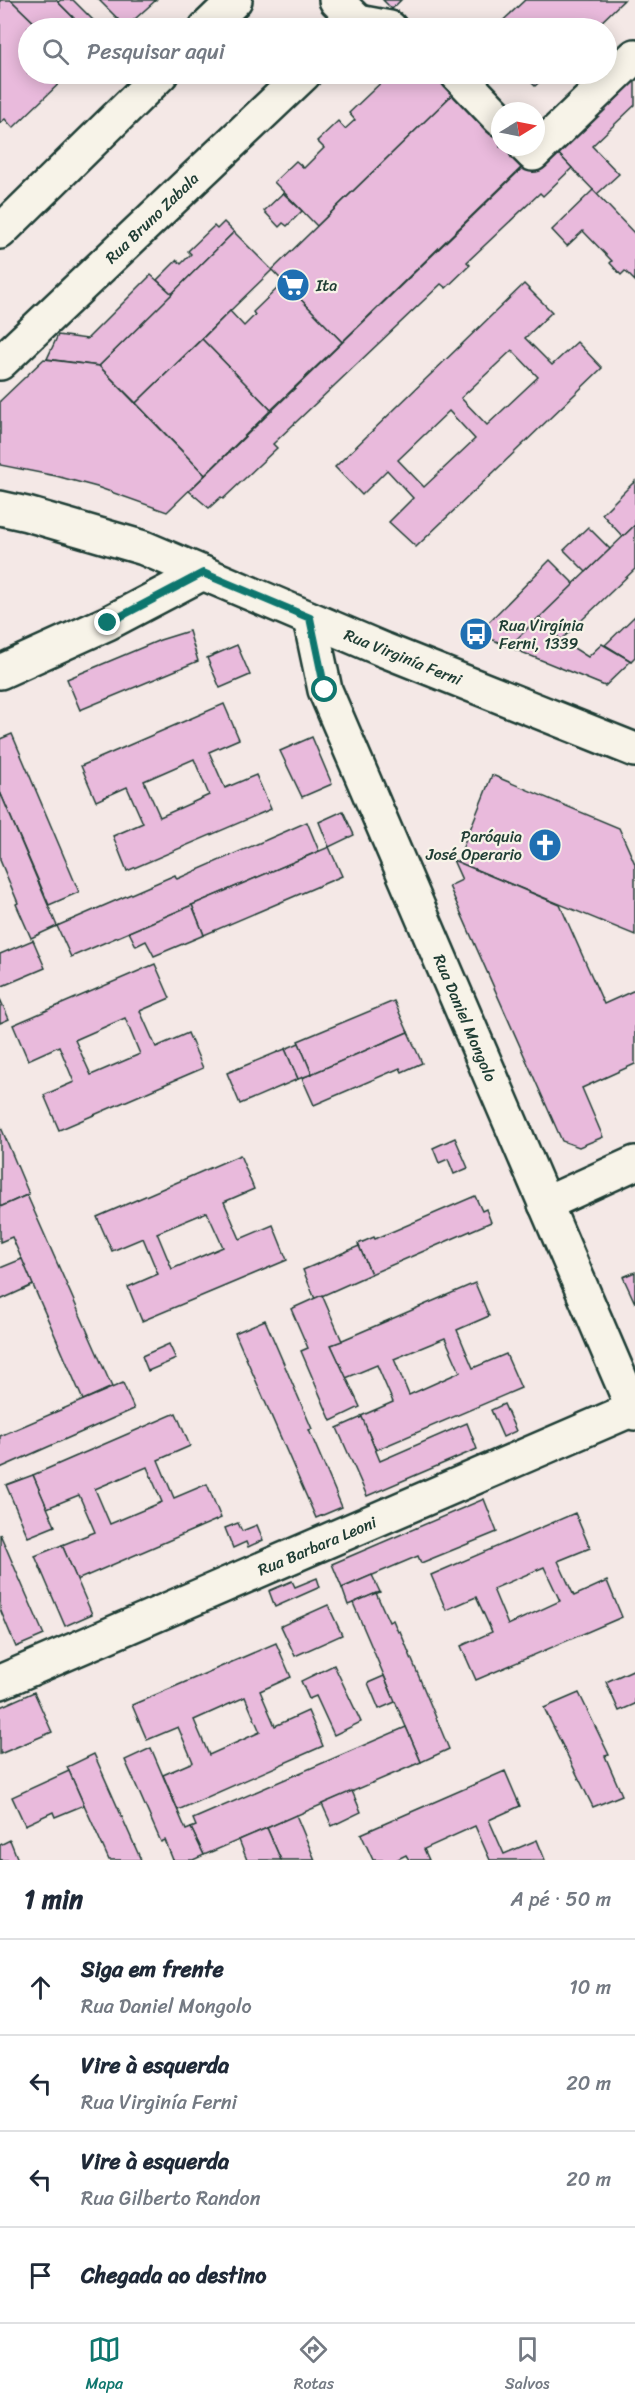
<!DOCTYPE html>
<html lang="pt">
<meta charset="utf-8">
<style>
:root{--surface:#fff;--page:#f2f2f3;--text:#1f2937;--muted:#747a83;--line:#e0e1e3;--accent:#0f766e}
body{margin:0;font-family:Sriracha,sans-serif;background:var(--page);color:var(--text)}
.compass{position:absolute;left:491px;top:102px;width:54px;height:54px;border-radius:50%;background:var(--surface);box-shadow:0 3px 15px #0003;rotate:80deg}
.stop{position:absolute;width:18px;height:18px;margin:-14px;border:4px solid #0f766e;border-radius:50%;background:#fff}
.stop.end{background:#0f766e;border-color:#fff;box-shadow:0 2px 6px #0008}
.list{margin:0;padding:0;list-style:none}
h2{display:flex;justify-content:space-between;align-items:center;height:78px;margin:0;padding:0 24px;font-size:26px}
h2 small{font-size:20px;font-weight:400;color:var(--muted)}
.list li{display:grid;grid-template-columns:39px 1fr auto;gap:18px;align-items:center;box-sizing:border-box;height:96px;padding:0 24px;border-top:2px solid var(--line)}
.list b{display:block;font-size:22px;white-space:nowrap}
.list p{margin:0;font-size:20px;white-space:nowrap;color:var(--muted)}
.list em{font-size:20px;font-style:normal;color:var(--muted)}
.icon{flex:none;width:33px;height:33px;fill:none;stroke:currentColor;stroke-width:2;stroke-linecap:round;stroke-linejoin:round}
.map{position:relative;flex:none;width:635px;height:1860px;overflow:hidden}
.search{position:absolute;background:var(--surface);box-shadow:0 3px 15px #0003;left:18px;right:18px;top:18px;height:66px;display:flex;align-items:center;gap:15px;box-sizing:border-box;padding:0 21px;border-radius:33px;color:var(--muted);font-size:22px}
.sheet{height:462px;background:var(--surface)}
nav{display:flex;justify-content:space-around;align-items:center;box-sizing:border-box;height:84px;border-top:2px solid var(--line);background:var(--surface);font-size:16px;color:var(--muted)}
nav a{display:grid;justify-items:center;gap:3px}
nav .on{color:var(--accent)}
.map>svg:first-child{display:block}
.building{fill:#e9badc;stroke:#1f3d34;stroke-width:1.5;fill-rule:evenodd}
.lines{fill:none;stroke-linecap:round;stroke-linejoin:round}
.street-casing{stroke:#1f3d34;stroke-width:38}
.secondary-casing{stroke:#1f3d34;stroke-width:38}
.street{stroke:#f7f3e8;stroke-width:33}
.secondary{stroke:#f7f3e8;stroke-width:33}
.route{stroke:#0f766e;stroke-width:8}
.labels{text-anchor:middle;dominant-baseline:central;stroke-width:4.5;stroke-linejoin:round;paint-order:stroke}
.street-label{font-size:16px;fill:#1f3d34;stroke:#f7f3e8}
.poi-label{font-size:16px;fill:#1f3d34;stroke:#f7f3e8;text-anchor:start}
</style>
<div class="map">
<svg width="635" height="1860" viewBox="0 0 635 1860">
<rect width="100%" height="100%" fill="#f4e8e6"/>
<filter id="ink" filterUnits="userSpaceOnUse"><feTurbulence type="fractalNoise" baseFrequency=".0167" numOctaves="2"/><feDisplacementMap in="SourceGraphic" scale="12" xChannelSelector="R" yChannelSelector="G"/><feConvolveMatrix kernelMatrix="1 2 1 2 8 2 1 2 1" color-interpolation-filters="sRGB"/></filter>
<g filter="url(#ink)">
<!-- building -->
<g class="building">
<path d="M0 0H11L40 28H28V74H69L13 128 5 119 0 123Z"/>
<path d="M11 0H56L84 28H40Z"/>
<path d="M61 0H73L101 28H84L58 2Z"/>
<path d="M99 0H156L126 27Z"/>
<path d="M383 0H401L392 9Z"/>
<path d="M525 0H624L595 28H495Z"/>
<path d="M635 59V105L592 146 619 174 597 194 548 143Z"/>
<path d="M390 74H435L454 93 317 226 274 182 296 161 304 168 324 148 317 141 338 121 345 129 355 120 349 113Z"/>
<path d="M523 74H548L535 86Z"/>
<path d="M454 93 500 139V147H508L525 164 342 342 272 270Z"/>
<path d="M548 143 572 168 543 196 540 193 467 262 470 265 446 288 441 284 273 444 277 448 223 499 221 497 209 508 189 491Z"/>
<path d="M593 190 635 234V281L625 271 621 275 610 263 612 261 583 231 567 246 552 230Z"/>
<path d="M283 193 302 211 287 226 283 223 279 227 264 211Z"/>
<path d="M224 222 234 232 172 294 157 280 177 260 181 264 191 254 188 251 214 226 217 229Z"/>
<path d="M234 232 272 270 136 403 99 366Z"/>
<path d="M151 275 172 294 99 366 47 359 58 335 87 339Z"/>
<path d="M284 282 342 342 271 410 202 339 230 311 244 326 255 315 253 312Z"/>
<path d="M524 284 552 312 525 338 552 365 577 342 602 368 416 547 389 522 413 498 387 470 362 495 335 467ZM512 350 538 377 487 425 461 398ZM449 411 475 439 424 487 398 460Z"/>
<path d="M202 339 271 410 205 475 136 403Z"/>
<path d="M44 359 99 366 205 475 167 512 97 487 56 476 0 465V401Z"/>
<path d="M635 481V525L623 537 602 514Z"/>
<path d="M635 525V569L561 640 539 617Z"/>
<path d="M588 527 610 549 586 572 564 550Z"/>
<path d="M550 560 574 584 509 647 478 633Z"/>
<path d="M635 616V657L631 661 605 645Z"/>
<path d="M539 617 561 640 588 657 602 644 631 661 605 686 509 647Z"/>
<path d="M189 631 198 661 80 710 67 679 160 640Z"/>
<path d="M237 645 250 675 220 688 207 658Z"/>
<path d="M224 704 239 739 209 752 225 788 256 775 271 809 127 871 113 836 143 823 127 787 96 801 81 766ZM194 759 209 795 160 817 144 781Z"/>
<path d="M12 734 79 892 49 905 0 792V739Z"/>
<path d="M312 737 332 784 302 797 280 751Z"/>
<path d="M492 775 619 828 635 864V935L457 862Z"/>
<path d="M0 792 57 926 31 938 16 904 18 903 0 860Z"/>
<path d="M343 811 354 835 329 847 319 822Z"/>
<path d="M307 822 319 851 71 957 57 926 175 875 177 879Z"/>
<path d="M329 847 342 876 204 935 192 905Z"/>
<path d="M453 860 560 905 604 1004 635 990V1064L582 1088 603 1137 579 1147 562 1141 449 886 462 880Z"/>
<path d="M192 905 204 935 154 956 146 941 136 946 129 932Z"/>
<path d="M33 940 45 968 0 987V954Z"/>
<path d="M155 964 170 998 140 1011 156 1047 188 1033 203 1068 59 1130 44 1095 74 1082 59 1046 28 1060 13 1025ZM125 1018 140 1054 91 1075 75 1040Z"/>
<path d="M0 999 9 1019 0 1023Z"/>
<path d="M394 1001 408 1032 312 1074 298 1041Z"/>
<path d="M408 1032 422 1063 402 1072 400 1068 314 1105 302 1078Z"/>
<path d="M299 1043 312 1074 298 1079 285 1049Z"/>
<path d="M285 1049 298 1079 240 1104 227 1073Z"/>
<path d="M0 1125 29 1194 0 1207Z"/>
<path d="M455 1138 468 1168 454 1174 448 1159 439 1163 433 1148Z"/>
<path d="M240 1155 254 1189 224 1202 240 1239 273 1225 287 1260 142 1321 128 1287 158 1274 143 1238 112 1251 97 1217ZM207 1212 223 1247 172 1269 157 1233Z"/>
<path d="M27 1195 112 1387 83 1400 12 1237 0 1242V1207Z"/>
<path d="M475 1196 482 1211 486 1209 491 1222 371 1274 358 1244 374 1237 375 1239Z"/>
<path d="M359 1246 371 1274 315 1299 303 1270Z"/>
<path d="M22 1259 33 1285 0 1300V1268Z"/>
<path d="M635 1272V1303L623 1277Z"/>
<path d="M475 1283 489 1316 457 1330 473 1368 506 1354 521 1388 376 1450 361 1416 393 1402 377 1365 346 1378 331 1345ZM445 1338 460 1372 409 1395 394 1359Z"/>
<path d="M322 1295 342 1341 331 1345 360 1407 331 1421 301 1351 308 1348 291 1309Z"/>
<path d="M265 1320 312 1429 309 1430 342 1507 316 1518 235 1333Z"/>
<path d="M169 1344 176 1359 148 1371 142 1356Z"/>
<path d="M123 1383 134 1409 0 1468V1436Z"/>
<path d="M504 1404 516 1431 503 1437 491 1410Z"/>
<path d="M176 1413 190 1446 158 1460 174 1498 207 1484 221 1518 77 1580 62 1545 95 1532 79 1495 47 1508 33 1475ZM147 1467 162 1502 110 1524 95 1489Z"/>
<path d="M362 1417 380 1461 467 1423 477 1449 367 1496 337 1428Z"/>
<path d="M33 1475 55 1526 28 1537 6 1485Z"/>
<path d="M484 1499 497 1532 421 1563 418 1556 342 1588 332 1564Z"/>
<path d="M575 1513 590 1548 558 1561 574 1596 607 1581 622 1617 476 1680 461 1646 492 1632 476 1597 446 1610 431 1575ZM544 1567 560 1601 508 1625 493 1589Z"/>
<path d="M238 1523 242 1531 257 1525 263 1540 248 1547 246 1542 233 1548 225 1528Z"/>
<path d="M0 1534 44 1635 16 1647 0 1609Z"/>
<path d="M62 1545 92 1614 65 1626 35 1556Z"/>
<path d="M372 1575 380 1592 348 1605 342 1588Z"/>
<path d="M317 1578 320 1587 275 1607 269 1591 292 1581 295 1587Z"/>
<path d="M376 1593 389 1622 393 1620 398 1632 400 1631 449 1749 421 1762 353 1603Z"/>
<path d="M328 1605 342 1635 295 1656 281 1626Z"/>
<path d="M276 1643 291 1677 260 1691 275 1726 308 1711 323 1746 178 1810 163 1775 193 1762 178 1727 147 1740 132 1705ZM245 1697 260 1732 209 1755 194 1720Z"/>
<path d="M334 1665 361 1722 334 1735 316 1696 309 1699 301 1681Z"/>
<path d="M635 1669V1704L619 1711 606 1682Z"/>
<path d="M384 1676 395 1702 379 1709 368 1683Z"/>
<path d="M34 1692 52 1732 0 1754V1707Z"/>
<path d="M579 1693 609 1755 605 1756 622 1795 593 1807 544 1708Z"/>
<path d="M406 1727 421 1762 204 1855 191 1828 196 1826 193 1819Z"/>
<path d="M151 1748 186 1830 191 1828 204 1855 193 1860H173L165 1840 161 1842 125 1760Z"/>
<path d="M94 1754 141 1860H109L67 1767Z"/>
<path d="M69 1771 84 1805 55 1817 53 1812 25 1825 12 1797Z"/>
<path d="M505 1771 520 1806 489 1820 504 1854 537 1840 545 1860H490L475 1826 424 1849 429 1860H409L406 1855 396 1860H373L361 1834Z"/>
<path d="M352 1791 361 1812 332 1826 322 1804Z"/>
<path d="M296 1815 315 1860H281L267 1828Z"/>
<path d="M267 1828 281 1860H247L239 1840Z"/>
<path d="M10 1840 18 1860H0V1845Z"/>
</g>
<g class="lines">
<defs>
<g id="street">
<path d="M336 0 358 22 352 28"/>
<path d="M358 22 390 28"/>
<path d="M206 28 235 0"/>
<path d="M457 74 500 119"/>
<path d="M526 147 533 154 635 56"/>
<path d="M0 232 161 74"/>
<path d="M0 363 304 74"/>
<path d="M310 619 325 690 635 1413"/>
<path d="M0 672 108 623 203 573"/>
<path d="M545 1204 635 1163"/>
<path d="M0 1682 633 1409"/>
</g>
<path id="secondary" d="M0 508 27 514 144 548 384 650 635 750"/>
</defs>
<!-- street casing -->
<use href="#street" class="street-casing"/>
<!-- secondary casing -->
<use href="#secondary" class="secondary-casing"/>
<!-- street -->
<use href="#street" class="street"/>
<!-- secondary -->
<use href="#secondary" class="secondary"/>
</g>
</g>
<g class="lines" filter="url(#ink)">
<!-- route -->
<path class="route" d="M108 623 203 573 310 618 325 690"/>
</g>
<!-- icons -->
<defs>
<symbol id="supermarket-disc" viewBox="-11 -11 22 22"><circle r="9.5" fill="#1f6fb2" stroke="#f7f3e8"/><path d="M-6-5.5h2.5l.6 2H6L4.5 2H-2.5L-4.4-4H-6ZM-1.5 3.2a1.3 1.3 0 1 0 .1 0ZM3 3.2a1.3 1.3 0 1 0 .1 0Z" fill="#fff"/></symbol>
<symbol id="bus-disc" viewBox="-11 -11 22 22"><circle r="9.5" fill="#1f6fb2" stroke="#f7f3e8"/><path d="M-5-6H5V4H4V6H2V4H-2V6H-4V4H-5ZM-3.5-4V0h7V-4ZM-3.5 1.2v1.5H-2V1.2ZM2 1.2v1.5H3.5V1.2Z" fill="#fff"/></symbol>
<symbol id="church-disc" viewBox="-11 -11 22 22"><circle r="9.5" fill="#1f6fb2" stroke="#f7f3e8"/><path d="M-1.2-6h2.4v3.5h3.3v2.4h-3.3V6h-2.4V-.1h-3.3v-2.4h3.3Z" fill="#fff"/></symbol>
</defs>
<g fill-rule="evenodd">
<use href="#supermarket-disc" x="274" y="266" width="38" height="38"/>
<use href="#bus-disc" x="457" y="615" width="38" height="38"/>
<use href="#church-disc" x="526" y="826" width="38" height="38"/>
</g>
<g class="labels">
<!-- street labels -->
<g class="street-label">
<text transform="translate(152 218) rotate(-44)">Rua Bruno Zabala</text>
<text transform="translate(403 657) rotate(22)">Rua Virginía Ferni</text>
<text transform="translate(465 1018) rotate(67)">Rua Daniel Mongolo</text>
<text transform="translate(317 1546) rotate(-23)">Rua Barbara Leoni</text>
</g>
<!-- poi labels -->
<g class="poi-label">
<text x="316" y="285">Ita</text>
<text x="499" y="625">Rua Virgínia<tspan x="499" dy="18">Ferni, 1339</tspan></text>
<text x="522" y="836" text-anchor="end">Paróquia<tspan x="522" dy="18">José Operario</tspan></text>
</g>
</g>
</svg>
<svg class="compass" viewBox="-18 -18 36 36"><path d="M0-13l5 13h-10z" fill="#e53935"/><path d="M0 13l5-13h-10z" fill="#747a83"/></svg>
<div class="stop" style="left:325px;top:690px"></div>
<div class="stop end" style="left:108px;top:623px"></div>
<div class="search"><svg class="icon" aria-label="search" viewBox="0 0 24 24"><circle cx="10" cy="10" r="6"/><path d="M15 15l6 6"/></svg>Pesquisar aqui</div>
</div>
<section class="sheet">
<h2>1 min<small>A pé · 50 m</small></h2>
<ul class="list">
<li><svg class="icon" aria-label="ahead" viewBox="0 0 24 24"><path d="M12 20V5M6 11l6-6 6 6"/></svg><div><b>Siga em frente</b><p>Rua Daniel Mongolo</p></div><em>10 m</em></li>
<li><svg class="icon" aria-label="left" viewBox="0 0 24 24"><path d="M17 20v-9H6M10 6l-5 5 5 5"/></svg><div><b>Vire à esquerda</b><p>Rua Virginía Ferni</p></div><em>20 m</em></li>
<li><svg class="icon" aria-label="left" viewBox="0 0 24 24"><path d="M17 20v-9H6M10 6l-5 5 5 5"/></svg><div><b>Vire à esquerda</b><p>Rua Gilberto Randon</p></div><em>20 m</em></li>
<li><svg class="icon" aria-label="arrive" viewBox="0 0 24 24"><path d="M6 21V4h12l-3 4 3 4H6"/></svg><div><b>Chegada ao destino</b></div></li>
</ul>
</section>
<nav>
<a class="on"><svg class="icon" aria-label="map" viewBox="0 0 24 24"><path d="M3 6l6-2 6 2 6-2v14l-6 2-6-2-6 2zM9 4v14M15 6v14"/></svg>Mapa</a>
<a><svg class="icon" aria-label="directions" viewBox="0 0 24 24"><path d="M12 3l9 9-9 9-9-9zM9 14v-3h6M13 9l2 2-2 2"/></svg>Rotas</a>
<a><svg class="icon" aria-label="saved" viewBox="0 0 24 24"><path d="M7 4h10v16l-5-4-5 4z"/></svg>Salvos</a>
</nav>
